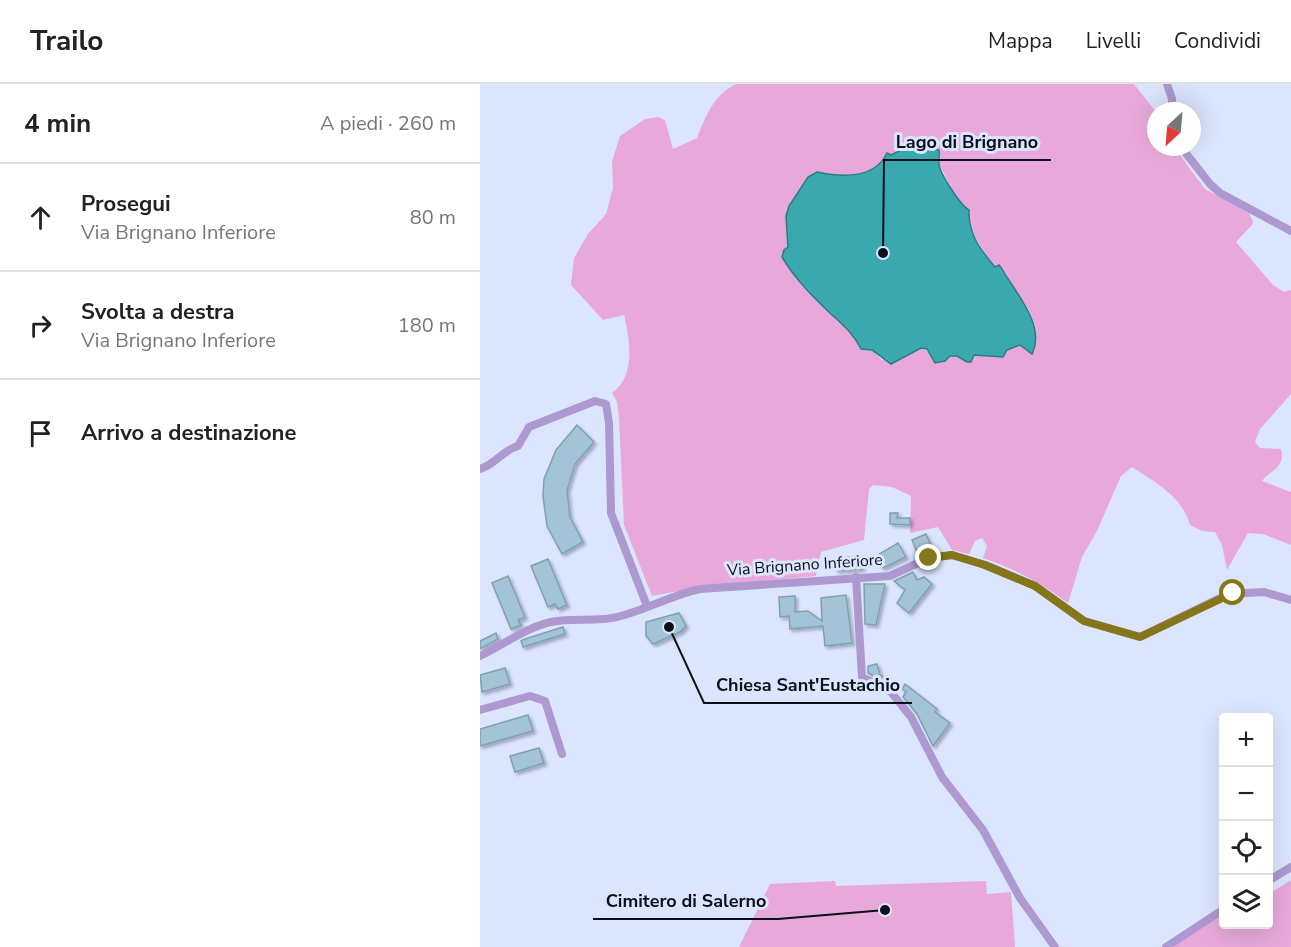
<!DOCTYPE html>
<html lang="it">
<meta charset="utf-8">
<style>
:root{--surface:#fff;--page:#f6f6f6;--text:#222;--muted:#767676;--line:#e0e0e0}
body{margin:0;font-family:"Nunito Sans",sans-serif;background:var(--page);color:var(--text)}
.controls{position:absolute;right:18px;bottom:18px;display:grid;overflow:hidden;border-radius:6px;box-shadow:0 6px 24px #0002}
.controls button{width:54px;height:54px;display:grid;place-items:center;padding:0;border:0;border-bottom:2px solid var(--line);background:var(--surface);color:var(--text);font:30px sans-serif}
.compass{position:absolute;left:667px;top:18px;width:54px;height:54px;border-radius:50%;background:var(--surface);box-shadow:0 6px 24px #0002;rotate:206deg}
.stop{position:absolute;width:18px;height:18px;margin:-14px;border:4px solid #847619;border-radius:50%;background:#fff}
.stop.end{background:#847619;border-color:#fff;box-shadow:0 2px 6px #0008}
.list{margin:0;padding:0;list-style:none}
h2{display:flex;justify-content:space-between;align-items:center;height:78px;margin:0;padding:0 24px;font-size:26px}
h2 small{font-size:20px;font-weight:400;color:var(--muted)}
.list li{display:grid;grid-template-columns:39px 1fr auto;gap:18px;align-items:center;box-sizing:border-box;height:108px;padding:0 24px;border-top:2px solid var(--line)}
.list b{display:block;font-size:22px;white-space:nowrap}
.list p{margin:0;font-size:20px;white-space:nowrap;color:var(--muted)}
.list em{font-size:20px;font-style:normal;color:var(--muted)}
.icon{flex:none;width:33px;height:33px;fill:none;stroke:currentColor;stroke-width:2;stroke-linecap:round;stroke-linejoin:round}
.map{position:relative;flex:none;width:811px;height:863px;overflow:hidden}
header{display:flex;align-items:center;gap:36px;box-sizing:border-box;height:84px;padding:0 30px;background:var(--surface);border-bottom:2px solid var(--line)}
header strong{font-size:28px}
nav{display:flex;gap:33px;margin-inline-start:auto;font-size:21px}
main{display:flex}
aside{flex:1;background:var(--surface)}
.map>svg:first-child{display:block}
.green{fill:#e8a9da;fill-rule:evenodd}
.water{fill:#39a9af;stroke:#2c7b82;stroke-width:1.5}
.building{fill:#a3c4d7;stroke:#80a0b2;stroke-width:1.5;filter:url(#shadow)}
.lines{fill:none;stroke-linecap:round;stroke-linejoin:round}
.minor{stroke:#ad98d0;stroke-width:8}
.route{stroke:#847619;stroke-width:8}
.labels{text-anchor:middle;dominant-baseline:central;stroke-width:6;stroke-linejoin:round;paint-order:stroke}
.street-label{font-size:16px;fill:#0c101a;stroke:#dbe5fe}
.leader{fill:none;stroke:#0c101a;stroke-width:2}
.callout-dot{fill:#0c101a;stroke:#dbe5fe;stroke-width:2}
.callout-label{font-size:18px;text-anchor:middle;font-weight:bold;fill:#0c101a;stroke:#dbe5fe;stroke-width:6;stroke-linejoin:round;paint-order:stroke}
</style>
<header>
<strong>Trailo</strong>
<nav><a>Mappa</a><a>Livelli</a><a>Condividi</a></nav>
</header>
<main>
<aside>
<h2>4 min<small>A piedi · 260 m</small></h2>
<ul class="list">
<li><svg class="icon" aria-label="ahead" viewBox="0 0 24 24"><path d="M12 20V5M6 11l6-6 6 6"/></svg><div><b>Prosegui</b><p>Via Brignano Inferiore</p></div><em>80 m</em></li>
<li><svg class="icon" aria-label="right" viewBox="0 0 24 24"><path d="M7 20v-9h11M14 6l5 5-5 5"/></svg><div><b>Svolta a destra</b><p>Via Brignano Inferiore</p></div><em>180 m</em></li>
<li><svg class="icon" aria-label="arrive" viewBox="0 0 24 24"><path d="M6 21V4h12l-3 4 3 4H6"/></svg><div><b>Arrivo a destinazione</b></div></li>
</ul>
</aside>
<div class="map">
<svg width="811" height="863" viewBox="0 0 811 863">
<defs>
<filter id="shadow"><feDropShadow dx="2.5" dy="2.5" stdDeviation="1.5" flood-color="#0004"/></filter>
</defs>
<rect width="100%" height="100%" fill="#dbe5fe"/>
<!-- green -->
<g class="green">
<path d="M256 0H654L676 28V63H694L725 105 769 129 773 137 772 141 756 158 793 201 804 208 811 206V310L780 345 775 358 780 364 801 365C806 383 791 386 782 397L811 408V461L783 450 768 449 747 486 742 461 735 448 722 447 710 441C702 412 676 399 652 383L641 392 617 447 602 473 588 519C561 499 535 485 503 474L507 462 502 454 495 457 489 470 472 466 458 443 430 449 431 412 412 403 393 401 389 405 384 456 341 468 336 492 221 503 172 512 144 441 139 335 137 318 132 309C156 292 150 256 144 231L123 236 91 201 94 174 108 150 126 130 133 104 132 77 140 52 165 35 178 33 185 36 193 65 217 54C226 31 234 11 256 0ZM430 62C437 66 454 72 458 79 467 92 474 118 489 126 487 179 576 218 552 270L540 261 494 271 487 278 477 272H470L465 277 441 264 433 269 402 276 392 266 381 265C367 236 337 220 317 196 310 189 307 175 304 166L308 163 306 132 328 93C354 88 392 100 407 70L410 71Z"/>
<path d="M811 796V863H692L743 829 744 840H788L789 810Z"/>
<path d="M355 797 356 802 506 797 507 810 531 808 535 863H259L290 800Z"/>
</g>
<!-- water -->
<path class="water" d="M432 57 459 66C460 72 458 75 459 80 460 90 481 122 489 126 488 150 500 165 515 183L519 181 522 185C536 210 566 241 552 270L540 261 527 266 523 273 494 271 491 278H487L477 272H470L465 277 455 279 447 265 441 264 411 280 392 266 381 265C374 250 363 241 351 230 332 212 315 195 302 173L304 166 308 163 306 132 309 122 328 93 337 88C361 93 394 96 407 69L411 71 430 62Z"/>
<!-- building -->
<g class="building">
<path d="M97 341 114 358 95 380 87 406 90 433 103 458 82 470 67 442 63 412 64 395 76 366Z"/>
<path d="M410 429H418L417 434H430V441L410 440Z"/>
<path d="M446 450 451 462 437 468 432 456Z"/>
<path d="M418 459 426 473 403 484 396 472Z"/>
<path d="M381 472 382 485 357 487 356 474Z"/>
<path d="M68 475 87 521 78 525 75 520 68 523 51 482Z"/>
<path d="M433 488 437 496 444 493 452 500 429 529 417 519 425 506 414 497Z"/>
<path d="M28 492 45 533 38 536 41 541 31 545 12 499Z"/>
<path d="M384 500H405L396 541 385 540Z"/>
<path d="M366 511 372 559 345 562 343 542 310 545 309 532 300 533 299 513 315 512V528L328 527 342 537 341 514Z"/>
<path d="M199 529 206 542 200 548 173 560 166 552V538Z"/>
<path d="M83 543 85 550 43 563 41 557 45 555Z"/>
<path d="M16 549 18 555 0 565V557Z"/>
<path d="M397 580 400 591 406 594 405 598 388 589V582Z"/>
<path d="M25 584 30 600 2 608 0 591Z"/>
<path d="M425 600 457 625 455 628 470 639 453 662 437 630 423 613 426 608 422 605Z"/>
<path d="M48 631 53 647 0 662V645Z"/>
<path d="M59 664 64 679 35 688 30 672Z"/>
</g>
<g class="lines">
<!-- minor -->
<g class="minor">
<path d="M687 0 692 15V27"/>
<path d="M701 63 730 100 740 109 811 147"/>
<path d="M0 385C16 380 21 367 38 362L49 343 115 317 126 320 129 339 131 429 167 522"/>
<path d="M376 493 382 593 411 608 431 633 462 693 503 746 540 814 575 863"/>
<path d="M0 572C23 561 47 543 71 538 94 533 117 539 141 532 168 525 192 511 220 505L410 492 449 474 472 471 505 481 555 502 604 537 660 553 748 510 784 508 811 516"/>
<path d="M0 626 50 612 65 617 82 670"/>
<path d="M788 797 811 783"/>
<path d="M686 863 744 825"/>
</g>
</g>
<g class="lines">
<!-- route -->
<path class="route" d="M449 474 472 471 505 481 555 502 604 537 660 553 753 509"/>
</g>
<g class="labels">
<!-- street labels -->
<g class="street-label">
<text transform="translate(325 481) rotate(-4)">Via Brignano Inferiore</text>
</g>
</g>
<!-- callouts -->
<path class="leader" d="M403 169L404 76H571M189 543L224 619H432M405 826L298 835H113"/>
<g class="callout-dot">
<circle cx="403" cy="169" r="6"/>
<circle cx="189" cy="543" r="6"/>
<circle cx="405" cy="826" r="6"/>
</g>
<g class="callout-label">
<text x="487" y="64">Lago di Brignano</text>
<text x="328" y="607">Chiesa Sant'Eustachio</text>
<text x="206" y="823">Cimitero di Salerno</text>
</g>
</svg>
<div class="controls">
<button>+</button>
<button>−</button>
<button><svg class="icon" aria-label="locate" viewBox="0 0 24 24"><circle cx="12" cy="12" r="6"/><path d="M12 2v4M12 18v4M2 12h4M18 12h4"/></svg></button>
<button><svg class="icon" aria-label="layers" viewBox="0 0 24 24"><path d="M12 4l9 5-9 5-9-5zM3 14l9 5 9-5"/></svg></button>
</div>
<svg class="compass" viewBox="-18 -18 36 36"><path d="M0-13l5 13h-10z" fill="#e53935"/><path d="M0 13l5-13h-10z" fill="#767676"/></svg>
<div class="stop" style="left:753px;top:509px"></div>
<div class="stop end" style="left:449px;top:474px"></div>
</div>
</main>
